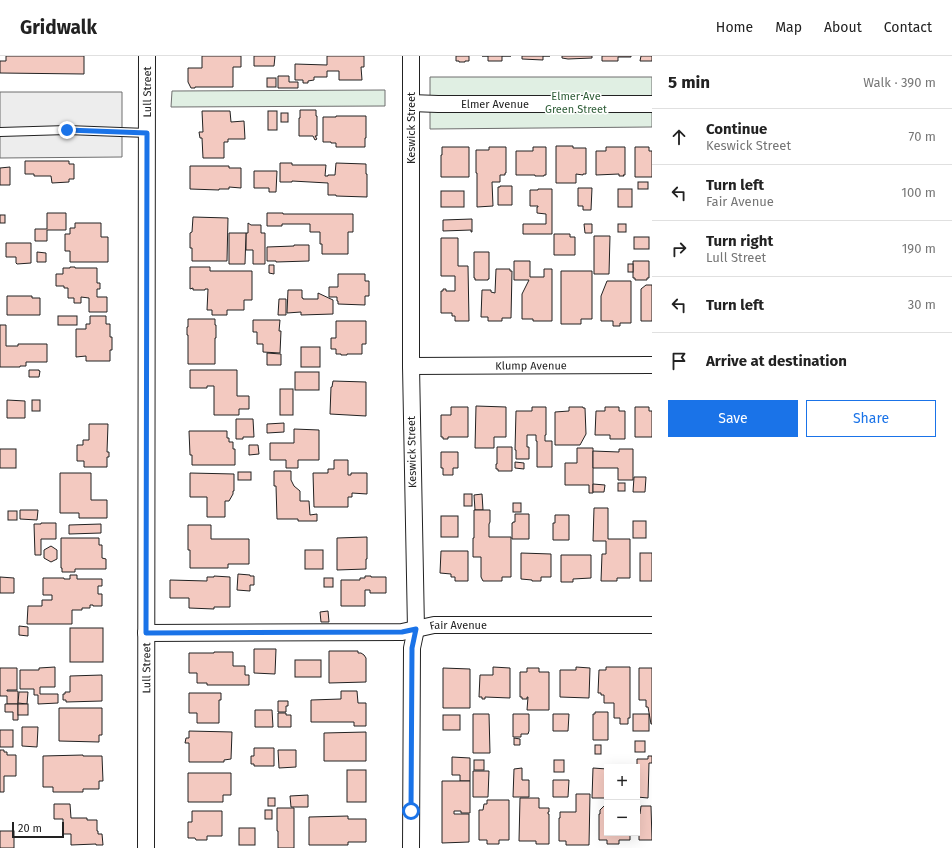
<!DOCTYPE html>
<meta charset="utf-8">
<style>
:root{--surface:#fff;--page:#f6f6f6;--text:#222;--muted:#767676;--line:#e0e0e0;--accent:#1a73e8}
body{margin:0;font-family:"Fira Sans",sans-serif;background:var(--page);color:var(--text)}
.controls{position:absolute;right:12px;bottom:12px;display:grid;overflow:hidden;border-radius:0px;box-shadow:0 4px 16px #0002}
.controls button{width:36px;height:36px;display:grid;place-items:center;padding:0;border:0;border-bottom:1px solid var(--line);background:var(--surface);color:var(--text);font:20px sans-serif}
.scale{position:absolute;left:12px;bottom:10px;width:52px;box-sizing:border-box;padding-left:4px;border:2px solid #222;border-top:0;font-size:11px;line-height:14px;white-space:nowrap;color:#222;-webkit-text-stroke:3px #fff;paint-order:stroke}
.stop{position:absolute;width:12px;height:12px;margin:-9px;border:3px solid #1a73e8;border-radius:50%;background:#fff}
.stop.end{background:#1a73e8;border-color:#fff;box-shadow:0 1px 4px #0008}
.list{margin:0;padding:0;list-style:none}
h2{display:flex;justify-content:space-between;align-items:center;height:52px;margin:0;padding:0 16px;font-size:17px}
h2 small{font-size:13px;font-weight:400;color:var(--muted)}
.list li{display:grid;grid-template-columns:26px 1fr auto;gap:12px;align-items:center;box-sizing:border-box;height:56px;padding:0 16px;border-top:1px solid var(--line)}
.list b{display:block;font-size:15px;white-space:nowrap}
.list p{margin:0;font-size:13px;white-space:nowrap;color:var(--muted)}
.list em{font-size:13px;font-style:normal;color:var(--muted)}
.actions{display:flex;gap:8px;padding:12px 16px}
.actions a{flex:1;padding:9px 0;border:1px solid var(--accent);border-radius:0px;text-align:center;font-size:14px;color:var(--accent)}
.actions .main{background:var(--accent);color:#fff}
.icon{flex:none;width:22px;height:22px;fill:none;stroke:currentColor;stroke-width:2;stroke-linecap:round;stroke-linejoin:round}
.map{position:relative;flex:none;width:652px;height:792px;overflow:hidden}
header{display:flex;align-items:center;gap:24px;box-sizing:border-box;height:56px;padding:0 20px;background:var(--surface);border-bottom:1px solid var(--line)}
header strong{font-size:19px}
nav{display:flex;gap:22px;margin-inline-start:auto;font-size:14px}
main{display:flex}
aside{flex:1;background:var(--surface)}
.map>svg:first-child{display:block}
.green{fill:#e0efe3;stroke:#6f6f6f}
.parking{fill:#ededed;stroke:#6f6f6f}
.building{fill:#f3c9c0;stroke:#222}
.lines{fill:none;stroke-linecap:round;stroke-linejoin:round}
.lane-casing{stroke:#222;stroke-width:10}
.street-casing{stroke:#222;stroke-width:18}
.lane{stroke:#fff;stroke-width:8}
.street{stroke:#fff;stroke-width:16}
.route{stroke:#1a73e8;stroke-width:5}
.labels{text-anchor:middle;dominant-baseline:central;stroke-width:3;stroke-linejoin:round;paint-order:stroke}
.street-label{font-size:11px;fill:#222;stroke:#fff}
.park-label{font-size:11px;fill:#2f5e38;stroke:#fff}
</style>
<header>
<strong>Gridwalk</strong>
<nav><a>Home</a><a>Map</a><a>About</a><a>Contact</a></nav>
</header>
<main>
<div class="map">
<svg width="652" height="792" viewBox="0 0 652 792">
<rect width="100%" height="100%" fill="#fff"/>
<!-- green -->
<g class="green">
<path d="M430 21H652V71L430 73Z"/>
<path d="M385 34V50L171 51 172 35Z"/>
</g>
<!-- parking -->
<path class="parking" d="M0 36H122V101L0 102Z"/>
<!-- building -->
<g class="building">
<path d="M6 0H84V18L0 17V5H6Z"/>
<path d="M202 0H241V11H233V31H195V32H191L188 26V12H202Z"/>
<path d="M254 0H275L274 10H254Z"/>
<path d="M327 0H364V11H361L362 24H339V15H327V21H314V24L308 25V27H303V24H295V8L327 9Z"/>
<path d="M456 0H469V5H465V6H459V5H456Z"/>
<path d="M482 0H511H502V5H488V0Z"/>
<path d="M522 0H550H543V4L522 3Z"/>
<path d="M562 0H592V2L568 3 562 2Z"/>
<path d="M602 0H631V1H618V5H602Z"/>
<path d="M641 0H652V5H640Z"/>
<path d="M278 20H289V26H298V32H278Z"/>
<rect x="267" y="22" width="9" height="9"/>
<path d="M300 54H316V60H317V80H315L317 83 315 84 313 80H299V62H300Z"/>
<path d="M202 55H230L231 66 244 65 245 83H228V86H224V102H203L202 82H200L199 76H203Z"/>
<rect x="268" y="55" width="9" height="19"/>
<rect x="281" y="57" width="7" height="9"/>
<path d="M336 60H366V82H365V91H336V87H331V86H323V61H336Z"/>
<path d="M556 90H573V92H586V118H583V119L576 118V127H556Z"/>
<path d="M442 91H469V121H441V99H442Z"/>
<path d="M489 91H506V117H505V119H500V126H492L493 150 477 151V117H476V94H489Z"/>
<path d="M533 91H546V119H544V120H535V119H516V95H533Z"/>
<path d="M606 91H625V119H623L624 120H619V118L596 119V95H606Z"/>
<path d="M635 91H649V95H652V121H635Z"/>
<path d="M25 105H69V108H74V123H69V126L52 127 51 120H34V118H25Z"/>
<path d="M280 107H292V109H326L325 120H328V119H335L336 107 366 108V118H367V141L336 140V139H328V127L292 125V126H280Z"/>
<path d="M190 110H229V112H241V132L229 131V133H219V134L190 133Z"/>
<path d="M10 111V129H0V112Z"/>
<path d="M254 115H277L276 136H269V132H254Z"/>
<rect x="638" y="126" width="10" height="7"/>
<path d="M500 130H512V149H498V131H500Z"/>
<path d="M578 132H592L591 154H583V150H578Z"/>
<path d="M538 133H552V178H523V168H546V158L537 157V151H538V150H530V134H538Z"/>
<rect x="618" y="133" width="14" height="18"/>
<rect x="441" y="135" width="23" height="16"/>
<path d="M47 157H66V174H47V185H35V173H47Z"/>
<path d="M267 157H283V158H353V176H348V198H322V188H320V176H310V168H282V170H267Z"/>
<rect x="0" y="159" width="5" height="8"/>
<path d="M193 161 228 162 227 205H192V192H190V177L192 176Z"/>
<path d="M472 163V176H471V174L443 175V164Z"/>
<path d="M75 167H101V181H108V206H70V195H65V178H70V172H75Z"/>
<path d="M248 167 251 169H261V177H265V208H253V194H246V177H248Z"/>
<path d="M584 168H592V177H585Z"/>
<rect x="618" y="168" width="8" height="8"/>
<path d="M229 177H246L245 208H229Z"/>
<path d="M554 178H570V181H575V199H554Z"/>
<path d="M594 180H610L609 218H594Z"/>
<rect x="634" y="181" width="15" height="12"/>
<path d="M441 182H458V210H468L469 265H455V260H452V257H441V235H443V233H446V235H455V220H441Z"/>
<path d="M6 187H31V207L17 208 16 207V201H6Z"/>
<path d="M294 189H309V205L276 206V205H267V191L294 190Z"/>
<path d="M37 196 46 197V206H37Z"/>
<path d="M474 196H489V223H488V224H475V222H474Z"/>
<path d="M514 205H530V221H544V213H552V265H533V263H522V238L529 224H514Z"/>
<path d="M633 205H649V222H647V224H635V222H633Z"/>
<rect x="628" y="208" width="5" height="8"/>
<path d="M269 209H274V218L269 217Z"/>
<path d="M70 211H75V212H97V227H100V233H97V241H107V256H89V242L81 241V247H74V242H68V232H64V230H56V218H63V212H70Z"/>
<path d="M190 211H210V215H252V244H244V254H227V259H212V254H207L208 233H205V234H193V232L190 233Z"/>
<path d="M496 213H510V215H512L511 262H502V265H488V261H481L482 234H491V236L495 237Z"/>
<path d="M561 215H592V263H581V268H561Z"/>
<path d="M338 218H365V225H369V240H365V249L338 248V245H337V241H329V231H338Z"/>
<path d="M607 225H631V267H620V270H613V265H601V240Z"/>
<path d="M646 229H652V265H641V233Z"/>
<path d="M288 234H302V242H303V243H318V237L333 244V258L301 259V256L287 257Z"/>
<path d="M7 240H32V242H40V259H7Z"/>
<path d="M279 243H286V259H278Z"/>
<rect x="58" y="260" width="19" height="9"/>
<path d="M90 260H106V268H110V281H112V294H110V305H86V300L76 301V273H86V268H90Z"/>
<path d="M188 263H215V269H216V282H215V308H188V279H187V271H188Z"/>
<path d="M253 264H280L279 275H281L280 297 263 296V288H257V276H253Z"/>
<path d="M336 265H366V288H362V298H347V299H341V298H336V293H331V282H336Z"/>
<path d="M0 269H6V290H18V288H47V306H26V310H20V311H0Z"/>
<rect x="301" y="291" width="19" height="20"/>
<path d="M267 297 281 298V309H267Z"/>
<path d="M29 314H39V315H40L39 321H29Z"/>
<path d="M190 314H237V340H249V353H239V359H214V330H207V332H190Z"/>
<rect x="295" y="316" width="24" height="18"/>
<path d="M333 325 366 326V360L330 358 331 331H332Z"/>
<rect x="280" y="333" width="13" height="26"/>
<path d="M7 344 25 345V362H7Z"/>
<rect x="32" y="344" width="8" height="11"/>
<path d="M476 350 506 351V381H494V392H475Z"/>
<path d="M451 351H468V381H448V383H443V381H441V359H451Z"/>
<path d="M532 351H546V379H545V385H552V411H537V385H536V379H527V391H529V403H516V394H515L516 355H532Z"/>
<path d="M569 351H583V352H585L586 378 580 389H555V356L569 355Z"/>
<path d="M605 351H619V355H625V383H610V379H595L596 355H605Z"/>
<path d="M635 351H649V355H652V381H635Z"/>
<path d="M236 363H253L254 381H243V383H236Z"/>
<path d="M284 367V376L267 377V368Z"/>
<path d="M89 368H108L107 396H109V401H107V411H84V405H77V389H83V384H89Z"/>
<path d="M294 373 319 374V404H298V412H286V404H270V387H294Z"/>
<path d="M189 375H227V382H229V386H233V393H235V409H192V399H190Z"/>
<path d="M249 389H258L259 398 249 399Z"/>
<path d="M497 391H512V415H498V413H496V408H497Z"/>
<path d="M577 392H593V437H589V429H565V407H577Z"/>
<rect x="0" y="393" width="16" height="19"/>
<path d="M619 393H633V424H618V412H593V395L619 396Z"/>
<path d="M441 396H458V412H453V419H443V412H441Z"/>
<path d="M334 404H348V419H351V417H367V438L352 437V441H348V451H314L313 417H328V413H334Z"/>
<path d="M515 406 524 407V413L515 412Z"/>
<path d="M274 415H291V424L294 430 300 435V445H309L310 459 317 458V465H298V463H277L276 430H274Z"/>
<rect x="238" y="416" width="13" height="8"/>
<path d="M60 417H91V444H107V462H79V457H60Z"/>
<path d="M190 417 234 418V435H233V438L229 445H225V461H207V441H190Z"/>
<path d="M634 421H646L645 436H633Z"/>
<rect x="618" y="427" width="7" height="8"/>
<path d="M593 428 605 429 604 436H593Z"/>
<rect x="464" y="438" width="8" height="12"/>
<path d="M482 438 483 454H475L474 439Z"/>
<rect x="513" y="447" width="8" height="9"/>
<path d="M594 452H608V483H630V522H617V525H601L602 498H606V485H593Z"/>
<path d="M20 454H38L37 464 20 463Z"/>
<path d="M474 454H490V466L489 468V481H511V521H502V525H483L481 521V501H473V482H474Z"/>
<rect x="8" y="455" width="9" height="9"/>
<path d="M515 458H529V483H512V467H513V466H515Z"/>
<path d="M555 459H569V484H553V467H555Z"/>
<rect x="441" y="460" width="17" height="21"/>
<rect x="633" y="465" width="13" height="17"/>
<path d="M41 467H56V483H41V499H35L34 468H41Z"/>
<path d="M101 468V477L69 478V469Z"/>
<path d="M188 469H211V483H249V508H228V512H190V494H188Z"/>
<path d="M367 481V503H366V513L337 514V482Z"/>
<path d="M61 482H99V489H102V502L106 503V513H75V516H62V512H61Z"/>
<path d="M51 490 57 494V503L51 506 44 502V494Z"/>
<rect x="305" y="494" width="18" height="19"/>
<path d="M441 495H468V525H455V521H451V518L440 517Z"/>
<path d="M521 497 551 498V521H541V525H532V524L521 523Z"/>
<rect x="640" y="497" width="12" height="28"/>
<path d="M561 499H591V522L573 523V526H561Z"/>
<path d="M238 518 250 519V520H254V529H250V535L237 534Z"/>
<path d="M70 519H77V523H102V530H98V538H102V550H93V549H90V552H82V554H72V568H27L28 550H42V544H52V539H43V522H64V523H70Z"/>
<path d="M214 520 230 521V551H214V553L189 552V542H170V524L207 525V521H214Z"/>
<path d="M365 520H371V521H386V537H370V534H365V550H341V524H360V522H365Z"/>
<path d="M0 521 14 522V537H0Z"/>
<rect x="324" y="522" width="9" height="9"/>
<path d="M328 555 329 566H321L320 556Z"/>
<path d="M19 570 28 571V580L19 579Z"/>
<rect x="70" y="572" width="33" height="34"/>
<path d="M254 593H276L275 618 254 617Z"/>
<path d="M329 595H358V597H361L364 599 366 602V626L329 627Z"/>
<path d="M214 596H233V610H245V619H249V629H207V627H197V617H189V597H214Z"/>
<rect x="295" y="604" width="26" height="17"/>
<path d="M55 611V631H40V638H58V647L38 648V639H34V633H20V614H39V612Z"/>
<path d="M493 611 510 612V642L485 641V643H482V641H479L480 619H493Z"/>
<path d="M576 611 590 612 589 642 560 641V614H576Z"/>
<path d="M606 611H630V662H628V668H620V662H614V647H604V639H601V637H598L599 614H606Z"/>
<path d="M0 612H17V634H7V635H18V648H7V640H0Z"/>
<path d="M443 612 470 613V652H443Z"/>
<path d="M527 612H539V616H549V654H527L528 641H527V643H522V641H520V616H527Z"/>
<path d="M639 612H652V668H651L648 651H646V644H639Z"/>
<path d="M102 619V645L66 646V644H63V638H65V636H70V620Z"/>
<path d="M341 635H357L358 647H366V670H354V666H311V644L341 643Z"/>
<path d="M19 636H28L27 648 18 647Z"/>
<path d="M189 637H221V644H219V667H197V657H189Z"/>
<path d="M278 645H288V650H286V656H278Z"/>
<path d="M5 648H18V664H13V656H5Z"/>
<rect x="18" y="648" width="10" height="11"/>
<path d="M59 652H102V679H99V686L59 685Z"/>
<path d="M255 654H272L273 671H255Z"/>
<path d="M595 656H608V684H593V658H595Z"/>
<path d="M278 657H286V659H291V671H278Z"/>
<path d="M473 658H489L490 697H473Z"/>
<path d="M513 658H529V675L528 678H521V681H513Z"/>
<path d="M553 658H569L568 675H553Z"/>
<rect x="633" y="658" width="16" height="17"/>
<rect x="443" y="659" width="17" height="15"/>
<path d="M22 671H38L37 691 22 690Z"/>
<rect x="0" y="674" width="13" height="17"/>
<path d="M189 675 232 676 231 703 224 704V706H189V687H185L186 682H189Z"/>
<path d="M366 676V705H324V677Z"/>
<path d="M514 682 520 683V689H514Z"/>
<rect x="635" y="685" width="10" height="11"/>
<rect x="595" y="689" width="6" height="9"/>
<path d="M254 692H274V710H254V708H251V700H254Z"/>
<path d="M0 694H4V696H7V699H16V720H4V736H0Z"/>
<path d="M278 694H296V711L279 712Z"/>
<path d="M83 699V700H102L103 725H99V733H83V736H53V731H43V700Z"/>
<path d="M648 700H652V707H649L648 742 637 741V703H648Z"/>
<path d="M452 701 470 702V725H460V719H452Z"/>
<rect x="474" y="704" width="10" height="10"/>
<rect x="554" y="704" width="10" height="12"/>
<path d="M522 712V724H529V741H513L514 713Z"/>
<path d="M593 712 607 713V742H592Z"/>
<rect x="347" y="714" width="19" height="32"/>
<path d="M473 715H489L488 741H473Z"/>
<path d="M188 717H231V739H223V746H188Z"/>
<path d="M553 724H569L568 741H553Z"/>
<path d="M442 725H470V757H461V755H454V758H469V786L442 787Z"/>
<path d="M576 738H590L589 789H566V785H559V762H560V756H576Z"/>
<path d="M308 739V751H291L290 740Z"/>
<rect x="268" y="742" width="7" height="8"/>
<path d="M520 742H539V752H549V756H548V758H549V788H536V785H519Z"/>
<path d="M487 744H509V784H499V788H487V784H479V754H483L484 748H487Z"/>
<path d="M54 748H70L71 762H87V764H97V775H98V778H102L103 789H96V788L71 789V778H63V763H54Z"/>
<path d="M606 748H607V777H630V784H619V788H607V784H599V758H600V754Z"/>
<path d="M641 750H651L652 784H639V758H640Z"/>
<path d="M277 752H294V792H278V775H277Z"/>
<rect x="265" y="754" width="7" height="9"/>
<path d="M192 755H222V780H207V784H196L195 782H188V766H192Z"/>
<path d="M348 760V763H366V786H348V789H309V761Z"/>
<rect x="239" y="772" width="16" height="17"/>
<rect x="0" y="775" width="14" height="17"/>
</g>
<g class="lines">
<defs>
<path id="lane" d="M0 76 67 74 147 77"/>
<g id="street">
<path id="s1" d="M411 47 438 48H652"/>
<path id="s2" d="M411 310 652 309"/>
<path id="s3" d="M146 577 402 576 434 569H652"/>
<path id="s4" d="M146 792 147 0"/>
<path d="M411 792 412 592 416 573 411 310V0"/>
</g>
</defs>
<!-- lane casing -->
<use href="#lane" class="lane-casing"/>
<!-- street casing -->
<use href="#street" class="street-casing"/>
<!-- lane -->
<use href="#lane" class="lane"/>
<!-- street -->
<use href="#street" class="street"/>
</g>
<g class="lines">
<!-- route -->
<path class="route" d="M67 74 147 77 146 577 402 576 416 573 412 592 411 755"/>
</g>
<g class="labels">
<!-- street labels -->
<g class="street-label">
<text stroke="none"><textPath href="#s4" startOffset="756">Lull Street</textPath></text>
<text stroke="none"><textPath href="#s1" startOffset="84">Elmer Avenue</textPath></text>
<text transform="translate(411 72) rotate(-90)">Keswick Street</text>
<text stroke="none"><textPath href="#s2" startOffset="120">Klump Avenue</textPath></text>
<text transform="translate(412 396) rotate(-91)">Keswick Street</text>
<text stroke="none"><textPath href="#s3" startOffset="313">Fair Avenue</textPath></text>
<text stroke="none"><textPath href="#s4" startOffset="180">Lull Street</textPath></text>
</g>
<!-- park labels -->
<g class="park-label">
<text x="576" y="40">Elmer Ave<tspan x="576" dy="13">Green Street</tspan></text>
</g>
</g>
</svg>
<div class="controls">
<button>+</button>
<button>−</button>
</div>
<div class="scale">20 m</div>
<div class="stop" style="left:411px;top:755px"></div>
<div class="stop end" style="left:67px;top:74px"></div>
</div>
<aside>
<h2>5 min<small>Walk · 390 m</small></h2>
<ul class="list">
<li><svg class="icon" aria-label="ahead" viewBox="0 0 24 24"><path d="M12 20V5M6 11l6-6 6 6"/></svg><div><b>Continue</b><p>Keswick Street</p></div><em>70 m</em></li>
<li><svg class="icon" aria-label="left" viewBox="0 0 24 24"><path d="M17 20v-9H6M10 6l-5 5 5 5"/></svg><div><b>Turn left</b><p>Fair Avenue</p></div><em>100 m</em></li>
<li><svg class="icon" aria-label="right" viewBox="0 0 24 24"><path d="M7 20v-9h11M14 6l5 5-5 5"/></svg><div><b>Turn right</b><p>Lull Street</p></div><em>190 m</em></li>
<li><svg class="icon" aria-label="left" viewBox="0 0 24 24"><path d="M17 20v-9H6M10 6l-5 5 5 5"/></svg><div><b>Turn left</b></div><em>30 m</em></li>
<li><svg class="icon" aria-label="arrive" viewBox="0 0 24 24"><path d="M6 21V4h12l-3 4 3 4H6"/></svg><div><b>Arrive at destination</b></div></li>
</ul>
<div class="actions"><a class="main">Save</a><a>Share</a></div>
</aside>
</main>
